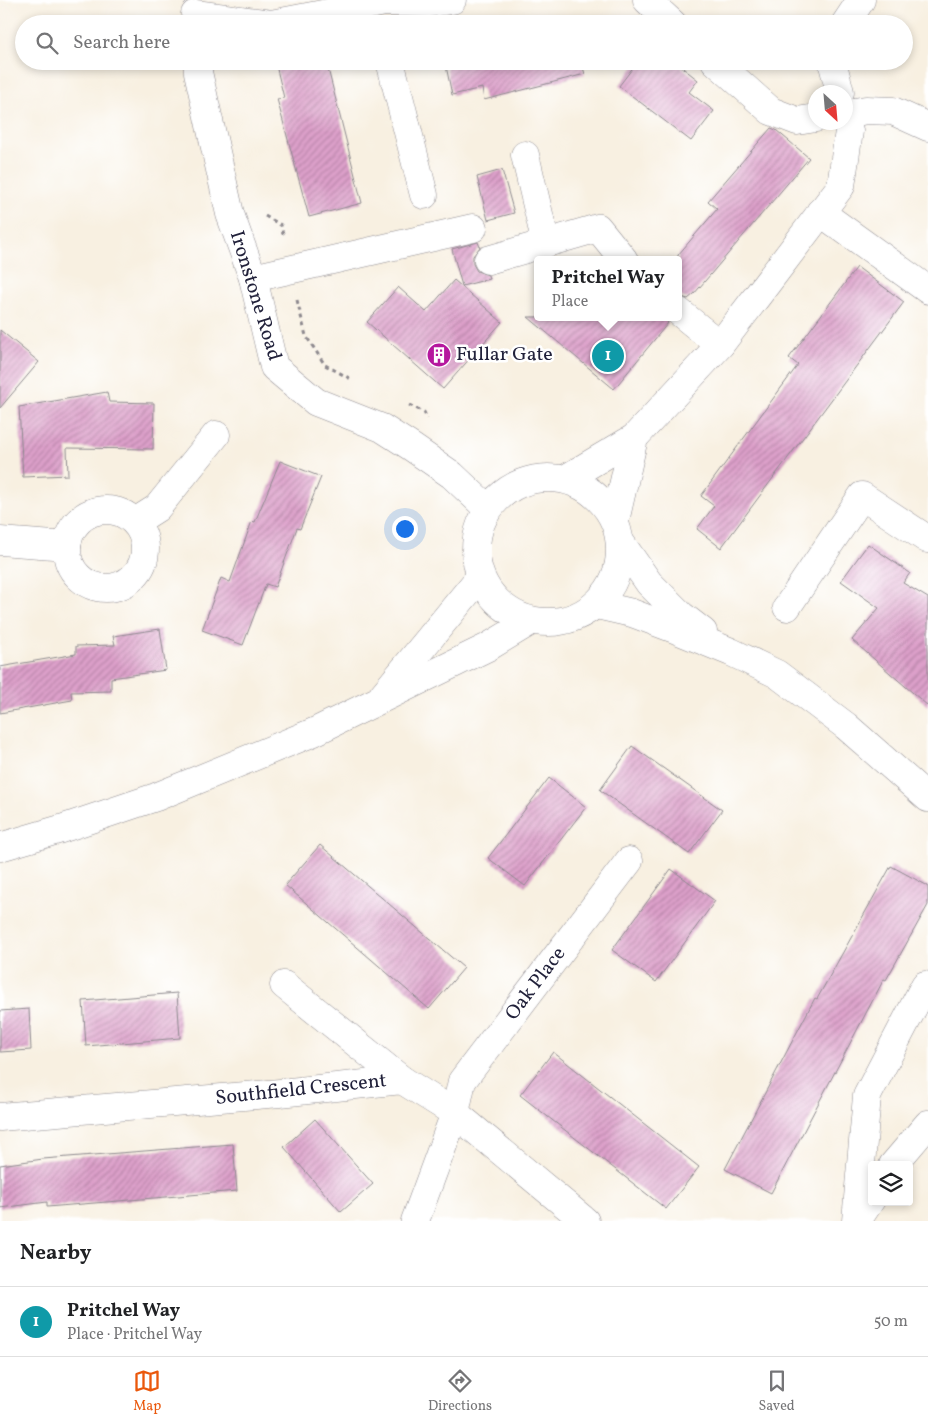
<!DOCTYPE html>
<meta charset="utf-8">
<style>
:root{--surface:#fff;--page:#f2f2f2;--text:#202124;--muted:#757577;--line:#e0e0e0;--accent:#ea580c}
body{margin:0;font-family:Vollkorn,serif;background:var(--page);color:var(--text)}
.controls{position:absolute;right:15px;bottom:15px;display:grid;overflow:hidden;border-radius:5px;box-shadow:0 2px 8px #0003}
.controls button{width:45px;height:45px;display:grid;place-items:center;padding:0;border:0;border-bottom:1px solid var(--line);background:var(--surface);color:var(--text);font:25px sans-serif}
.compass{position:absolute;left:808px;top:85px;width:45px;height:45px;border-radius:50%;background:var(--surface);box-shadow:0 2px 8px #0003;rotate:154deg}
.you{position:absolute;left:404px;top:528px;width:18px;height:18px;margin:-12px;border:4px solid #fff;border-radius:50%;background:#1a73e8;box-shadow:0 0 0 8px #1a73e833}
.badge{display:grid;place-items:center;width:32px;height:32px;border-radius:50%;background:var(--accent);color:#fff;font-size:16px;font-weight:700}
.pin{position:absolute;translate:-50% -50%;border:2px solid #fff;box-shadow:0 1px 5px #0006}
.popup{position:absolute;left:534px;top:256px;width:148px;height:65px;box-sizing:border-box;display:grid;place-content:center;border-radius:5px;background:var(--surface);filter:drop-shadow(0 1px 4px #0005);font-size:16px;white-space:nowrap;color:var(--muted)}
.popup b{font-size:19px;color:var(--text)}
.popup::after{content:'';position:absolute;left:50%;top:100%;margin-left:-10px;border:10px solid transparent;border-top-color:var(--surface)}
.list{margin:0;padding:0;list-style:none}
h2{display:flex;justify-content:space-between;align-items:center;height:65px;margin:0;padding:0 20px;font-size:21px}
h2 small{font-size:16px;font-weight:400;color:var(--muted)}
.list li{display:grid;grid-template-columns:32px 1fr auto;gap:15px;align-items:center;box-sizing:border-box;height:70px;padding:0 20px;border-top:1px solid var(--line)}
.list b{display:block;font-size:19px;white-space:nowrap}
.list p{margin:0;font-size:16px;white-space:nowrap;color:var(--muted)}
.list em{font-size:16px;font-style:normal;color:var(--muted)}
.icon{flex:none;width:28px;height:28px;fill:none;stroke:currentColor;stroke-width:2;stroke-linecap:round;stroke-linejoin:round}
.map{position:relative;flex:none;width:928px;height:1221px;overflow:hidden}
.search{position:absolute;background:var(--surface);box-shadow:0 2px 8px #0003;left:15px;right:15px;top:15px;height:55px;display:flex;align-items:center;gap:12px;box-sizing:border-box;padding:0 18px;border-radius:28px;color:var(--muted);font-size:19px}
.sheet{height:135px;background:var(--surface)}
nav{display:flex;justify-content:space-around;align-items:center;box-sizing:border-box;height:70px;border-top:1px solid var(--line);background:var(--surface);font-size:14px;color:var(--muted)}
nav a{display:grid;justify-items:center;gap:2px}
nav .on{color:var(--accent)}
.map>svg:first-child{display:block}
.building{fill:url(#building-hatch)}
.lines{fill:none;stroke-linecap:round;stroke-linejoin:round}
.minor-casing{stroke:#8d898e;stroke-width:29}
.major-casing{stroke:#8d898e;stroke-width:29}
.path{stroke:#8d898e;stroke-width:3;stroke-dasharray:4 4;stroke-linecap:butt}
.minor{stroke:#fff;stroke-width:28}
.major{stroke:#fff;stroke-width:28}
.labels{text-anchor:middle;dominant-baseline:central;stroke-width:5;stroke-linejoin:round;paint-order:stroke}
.street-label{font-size:20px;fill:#22223b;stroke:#fff}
.poi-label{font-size:20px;fill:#22223b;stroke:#fff;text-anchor:start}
</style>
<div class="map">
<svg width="928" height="1221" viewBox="0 0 928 1221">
<defs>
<pattern id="building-hatch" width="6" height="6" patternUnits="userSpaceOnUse" patternTransform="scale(1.25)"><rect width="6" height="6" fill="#dda0ca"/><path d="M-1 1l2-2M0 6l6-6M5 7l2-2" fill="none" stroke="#b382a5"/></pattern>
</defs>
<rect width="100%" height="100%" fill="#fff"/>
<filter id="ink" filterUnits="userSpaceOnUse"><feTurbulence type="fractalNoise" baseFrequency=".02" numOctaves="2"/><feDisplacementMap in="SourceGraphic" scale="10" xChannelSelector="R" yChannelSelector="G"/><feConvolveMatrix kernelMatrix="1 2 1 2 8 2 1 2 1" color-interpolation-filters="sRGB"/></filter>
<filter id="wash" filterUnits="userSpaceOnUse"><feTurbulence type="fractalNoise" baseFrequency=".0096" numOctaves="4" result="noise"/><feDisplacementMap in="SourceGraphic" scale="20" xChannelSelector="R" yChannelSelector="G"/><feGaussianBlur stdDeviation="1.12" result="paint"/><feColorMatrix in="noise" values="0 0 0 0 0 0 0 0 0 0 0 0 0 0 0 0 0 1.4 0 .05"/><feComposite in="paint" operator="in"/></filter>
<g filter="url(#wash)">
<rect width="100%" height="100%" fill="#f8f0e1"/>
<g id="blocks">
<!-- building -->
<g class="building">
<path d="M275 61H326L362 203 309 217 277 99 284 98Z"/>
<path d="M445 61H581L585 74 484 100 482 88 452 95Z"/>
<path d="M638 61H674L698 80 689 92 714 111 691 141 619 86Z"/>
<path d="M771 128 776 130 809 158 694 294 688 299 678 296V255L717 209 708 201Z"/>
<path d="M502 170 514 213 488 220 477 177Z"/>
<path d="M478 242 480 247 473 256V264L477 271 488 275 489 279 462 286 452 249Z"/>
<path d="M857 267 904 302 721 548 697 529 714 506 701 496 798 365 789 358Z"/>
<path d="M454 280 502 322 443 389 367 322 398 287 426 312Z"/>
<path d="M528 317H664L668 323 614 389Z"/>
<path d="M0 330 39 362 0 408Z"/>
<path d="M107 392 109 402 154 403 153 449 67 448 68 475 23 477 19 407Z"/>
<path d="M280 461 321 477 300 529 297 528 275 587 266 584 243 645 202 630 221 578 230 582 252 521 255 522Z"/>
<path d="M868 544 910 573 903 583 928 598V706L852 640 879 608 841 581Z"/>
<path d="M160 629 166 670 111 678V691L71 692 72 700 0 713V667L76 654V646L115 645 113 636Z"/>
<path d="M632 746 722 810 689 854 600 790Z"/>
<path d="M549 778 586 807 525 886 488 858Z"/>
<path d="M320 845 464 968 429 1009 285 885Z"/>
<path d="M891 866 928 886V905L886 980 884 979 771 1193 725 1169 815 998 817 999Z"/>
<path d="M671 869 715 901 656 982 612 950Z"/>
<path d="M177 993 180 1038 86 1046 83 1001Z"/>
<path d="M29 1009 31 1050 0 1052V1011Z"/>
<path d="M553 1052 699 1167 666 1209 520 1095Z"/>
<path d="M315 1119 373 1184 341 1212 284 1147Z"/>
<path d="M233 1144 237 1191 47 1207V1202L0 1208V1165L43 1159Z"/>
</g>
</g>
</g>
<g filter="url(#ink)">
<use href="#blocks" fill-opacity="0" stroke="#8d898e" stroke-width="1"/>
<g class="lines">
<defs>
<g id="minor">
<path d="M647 0 673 24"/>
<path d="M195 14 271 24"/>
<path d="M271 24 385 2 430 3 452 0"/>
<path d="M845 24 861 0"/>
<path d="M198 61V72L230 214 253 278 274 367 316 402 382 428 410 446 452 475 488 509"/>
<path d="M390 61 424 195"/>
<path d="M715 61 771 111 797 121 816 118"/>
<path d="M832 61 840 92"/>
<path d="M846 114 866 110 893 111 928 127"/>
<path d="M525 155 546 244"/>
<path d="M820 212 928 290"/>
<path d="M488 260 598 228 624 260"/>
<path d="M253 278 473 228"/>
<path d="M678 311 720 345"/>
<circle cx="548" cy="550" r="72"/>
<path d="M565 479 634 438 720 345 841 186 849 131 846 115"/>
<circle cx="106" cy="549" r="39"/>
<path d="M615 521 634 438"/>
<path d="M135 522 157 508 216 435"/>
<path d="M0 541 67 546"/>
<path d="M621 543 649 583 681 615 703 632"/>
<path d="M597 605 632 613 677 630 731 652 777 674 846 726 928 798"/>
<path d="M787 607 862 496 927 539"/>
<path d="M383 695 480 577"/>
<path d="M0 847 61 829 156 797 314 732 488 647 531 621"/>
<path d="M284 985 402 1080"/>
<path d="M0 1117 280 1093 402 1080 455 1113 585 1221"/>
<path d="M415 1221 455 1113 462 1081 629 861"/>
<path d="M856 1221 867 1096 925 985"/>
</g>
<g id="major">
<path d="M893 1165 928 1124"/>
<path d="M857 1221 872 1198"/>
</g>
</defs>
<!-- minor casing -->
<use href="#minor" class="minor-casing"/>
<!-- major casing -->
<use href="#major" class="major-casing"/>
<!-- path -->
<g class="path">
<path d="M265 216 281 225 284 238"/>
<path d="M297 300 306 336 325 365 351 379"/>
<path d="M409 405 424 412 427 419"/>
</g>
<!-- minor -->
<use href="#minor" class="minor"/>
<!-- major -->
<use href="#major" class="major"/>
</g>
</g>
<!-- icons -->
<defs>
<symbol id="building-disc" viewBox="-11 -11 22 22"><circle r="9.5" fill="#b5179e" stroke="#fff"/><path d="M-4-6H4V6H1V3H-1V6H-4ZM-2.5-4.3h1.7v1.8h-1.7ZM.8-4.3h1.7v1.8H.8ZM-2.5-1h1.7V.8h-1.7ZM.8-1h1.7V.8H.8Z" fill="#fff"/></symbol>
</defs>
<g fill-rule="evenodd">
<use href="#building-disc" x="425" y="341" width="28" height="28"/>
</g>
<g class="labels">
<!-- street labels -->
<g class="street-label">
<text transform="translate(255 296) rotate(73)">Ironstone Road</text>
<text transform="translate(536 984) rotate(-53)">Oak Place</text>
<text transform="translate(301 1090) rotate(-6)">Southfield Crescent</text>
</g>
<!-- poi labels -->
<g class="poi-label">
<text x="456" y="355">Fullar Gate</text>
</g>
</g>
</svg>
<div class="controls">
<button><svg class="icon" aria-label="layers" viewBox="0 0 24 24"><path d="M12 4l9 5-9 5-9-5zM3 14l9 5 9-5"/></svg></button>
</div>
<svg class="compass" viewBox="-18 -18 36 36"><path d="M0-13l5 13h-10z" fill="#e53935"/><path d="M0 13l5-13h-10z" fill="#757577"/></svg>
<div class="you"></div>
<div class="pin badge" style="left:608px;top:356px;background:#0f9aa8">1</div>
<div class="popup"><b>Pritchel Way</b>Place</div>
<div class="search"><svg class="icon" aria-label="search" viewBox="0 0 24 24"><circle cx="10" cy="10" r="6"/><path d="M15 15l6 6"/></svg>Search here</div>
</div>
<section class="sheet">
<h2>Nearby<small></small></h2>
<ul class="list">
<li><span class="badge" style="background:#0f9aa8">1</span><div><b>Pritchel Way</b><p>Place · Pritchel Way</p></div><em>50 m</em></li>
</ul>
</section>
<nav>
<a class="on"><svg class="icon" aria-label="map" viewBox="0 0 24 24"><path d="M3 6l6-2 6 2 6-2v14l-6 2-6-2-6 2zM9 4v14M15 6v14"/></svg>Map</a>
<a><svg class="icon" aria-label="directions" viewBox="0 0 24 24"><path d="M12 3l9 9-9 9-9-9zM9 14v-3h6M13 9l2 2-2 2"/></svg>Directions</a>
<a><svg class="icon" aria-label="saved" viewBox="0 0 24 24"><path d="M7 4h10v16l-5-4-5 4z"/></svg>Saved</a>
</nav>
